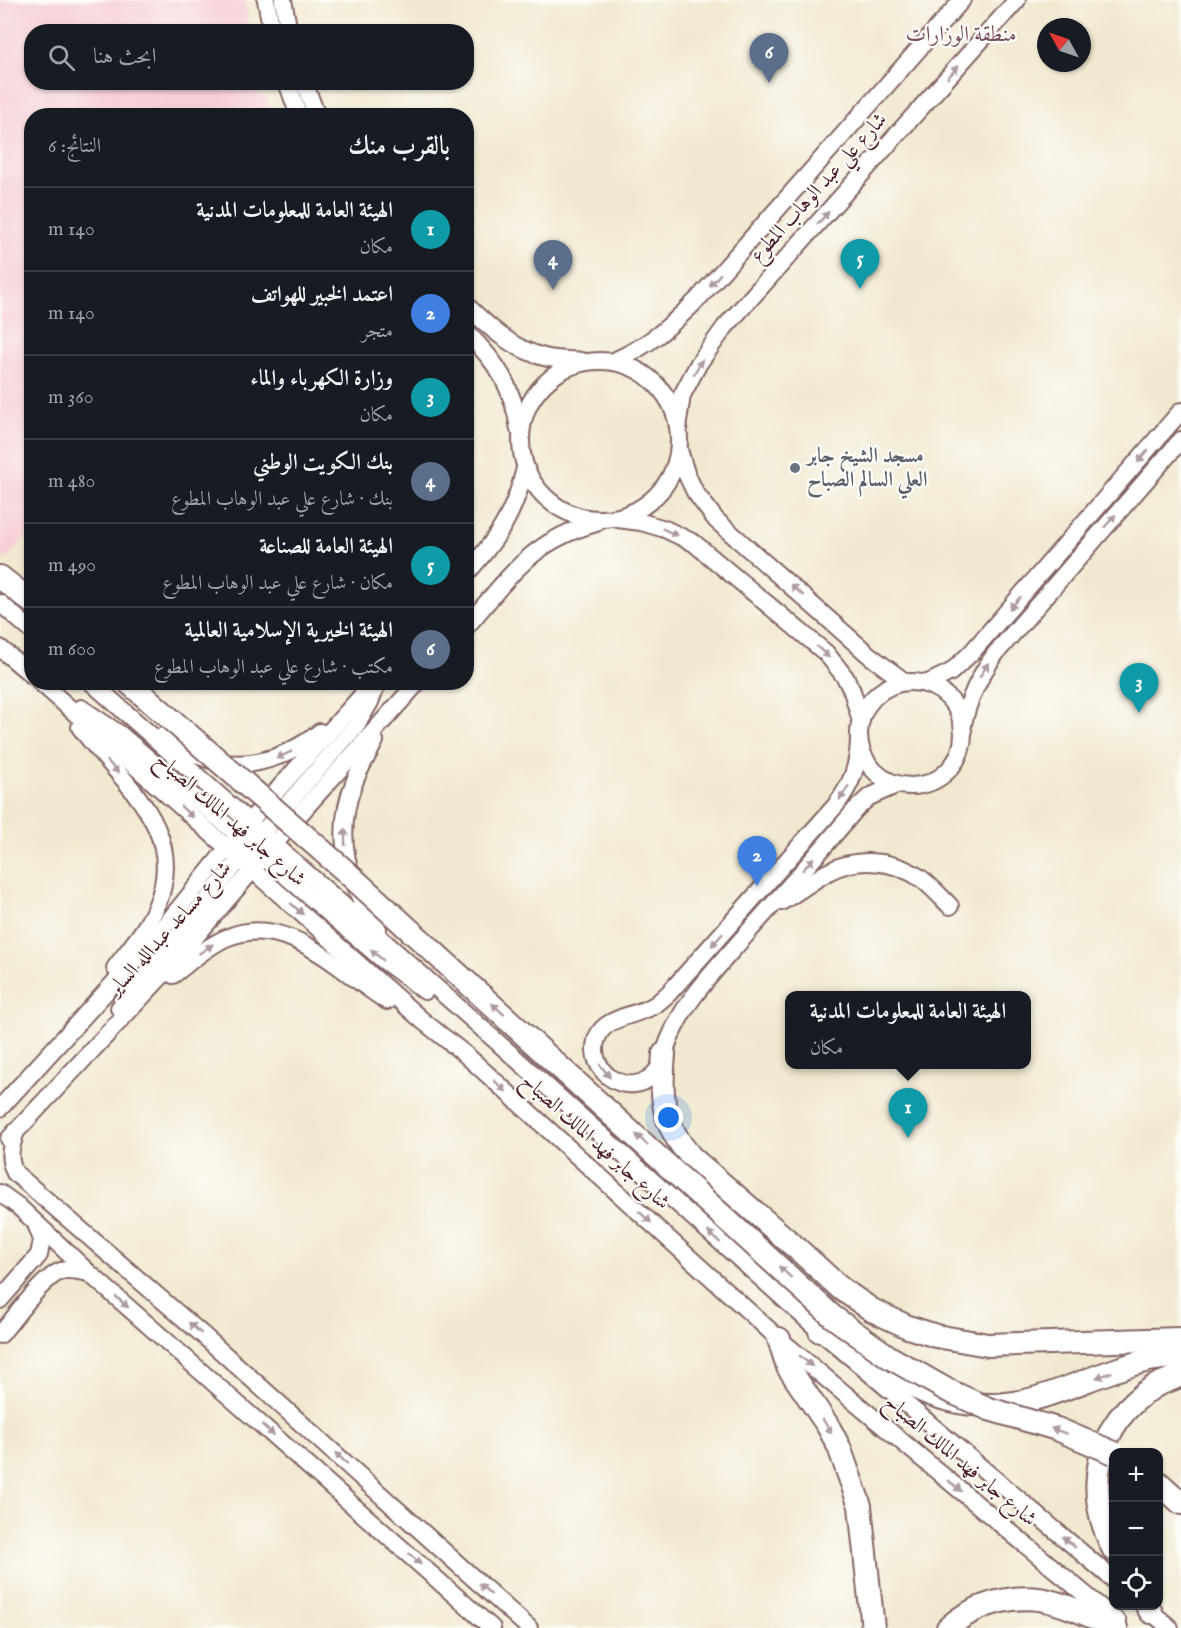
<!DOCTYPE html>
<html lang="ar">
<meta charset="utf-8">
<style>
:root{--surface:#171b24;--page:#20242c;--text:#f1f3f6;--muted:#9ea1a6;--line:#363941;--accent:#d690ce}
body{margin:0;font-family:"IM FELL English",Amiri,serif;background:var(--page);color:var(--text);direction:rtl}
.controls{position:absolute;right:18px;bottom:18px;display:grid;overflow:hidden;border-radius:12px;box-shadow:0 2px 4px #0004}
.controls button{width:54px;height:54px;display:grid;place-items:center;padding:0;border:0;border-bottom:2px solid var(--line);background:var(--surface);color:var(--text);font:30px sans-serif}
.compass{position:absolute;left:1037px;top:18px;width:54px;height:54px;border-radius:50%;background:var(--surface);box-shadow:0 2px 4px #0004;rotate:310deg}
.you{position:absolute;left:669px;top:1118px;width:21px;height:21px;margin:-15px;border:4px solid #fff;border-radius:50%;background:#1a73e8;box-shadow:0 0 0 9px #1a73e833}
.badge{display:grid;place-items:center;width:39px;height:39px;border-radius:50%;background:var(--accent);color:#fff;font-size:20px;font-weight:700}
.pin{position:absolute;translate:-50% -50px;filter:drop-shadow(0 2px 3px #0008)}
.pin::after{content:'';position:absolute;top:32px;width:21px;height:18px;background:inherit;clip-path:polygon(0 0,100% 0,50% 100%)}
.popup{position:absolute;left:785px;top:991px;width:246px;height:78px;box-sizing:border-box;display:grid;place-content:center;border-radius:12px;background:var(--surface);filter:drop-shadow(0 2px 4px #0005);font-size:20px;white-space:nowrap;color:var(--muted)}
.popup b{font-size:22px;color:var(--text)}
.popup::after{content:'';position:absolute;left:50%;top:100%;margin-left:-12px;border:12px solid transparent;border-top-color:var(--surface)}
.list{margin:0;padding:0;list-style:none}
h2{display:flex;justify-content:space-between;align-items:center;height:78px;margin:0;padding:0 24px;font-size:26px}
h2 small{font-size:20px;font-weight:400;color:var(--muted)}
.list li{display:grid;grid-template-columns:39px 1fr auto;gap:18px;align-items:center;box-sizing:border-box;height:84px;padding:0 24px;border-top:2px solid var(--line)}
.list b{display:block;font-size:22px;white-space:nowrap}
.list p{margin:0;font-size:20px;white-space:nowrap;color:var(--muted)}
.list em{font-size:20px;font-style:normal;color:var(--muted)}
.icon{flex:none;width:33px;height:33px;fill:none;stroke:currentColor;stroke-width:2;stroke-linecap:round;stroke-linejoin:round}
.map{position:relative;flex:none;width:1181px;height:1628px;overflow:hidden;direction:ltr}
.search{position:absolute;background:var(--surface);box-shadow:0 2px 4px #0004;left:24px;top:24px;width:450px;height:66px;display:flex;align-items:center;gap:15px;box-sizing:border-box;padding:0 21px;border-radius:24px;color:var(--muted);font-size:22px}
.panel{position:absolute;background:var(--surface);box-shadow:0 2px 4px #0004;left:24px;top:108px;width:450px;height:582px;border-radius:24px;direction:rtl}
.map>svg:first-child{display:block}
.built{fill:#f6cfd6}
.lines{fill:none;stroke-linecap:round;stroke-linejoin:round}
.secondary-casing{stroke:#846564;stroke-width:20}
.highway-casing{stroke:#846564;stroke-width:26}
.secondary{stroke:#fff;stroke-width:16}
.highway{stroke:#fff;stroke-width:22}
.highway-bridge-casing{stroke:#846564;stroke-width:26;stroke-linecap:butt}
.highway-bridge{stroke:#fff;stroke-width:22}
.oneway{fill:#ae9aa0}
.worship-dot{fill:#6b7280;stroke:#fdfcf7;stroke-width:2}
.labels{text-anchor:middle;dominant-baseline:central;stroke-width:4.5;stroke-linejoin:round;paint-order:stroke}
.street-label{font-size:21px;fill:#4a1f2b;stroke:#fdfcf7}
.worship-label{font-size:21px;font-weight:bold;fill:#5b616d;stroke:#fdfcf7;text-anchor:start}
.neighbourhood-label{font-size:22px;fill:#794e61;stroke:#fdfcf7}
</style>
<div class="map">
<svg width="1181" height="1628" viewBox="0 0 1181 1628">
<rect width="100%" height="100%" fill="#fdfcf7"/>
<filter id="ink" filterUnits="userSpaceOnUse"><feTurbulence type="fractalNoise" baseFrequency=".0167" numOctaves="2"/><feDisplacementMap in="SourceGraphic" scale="12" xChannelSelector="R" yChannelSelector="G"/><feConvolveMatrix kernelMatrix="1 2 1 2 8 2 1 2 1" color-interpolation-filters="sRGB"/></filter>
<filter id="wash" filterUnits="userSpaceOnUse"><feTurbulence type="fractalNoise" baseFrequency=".008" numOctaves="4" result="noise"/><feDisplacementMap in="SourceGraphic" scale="24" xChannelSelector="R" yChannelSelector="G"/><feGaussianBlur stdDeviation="1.35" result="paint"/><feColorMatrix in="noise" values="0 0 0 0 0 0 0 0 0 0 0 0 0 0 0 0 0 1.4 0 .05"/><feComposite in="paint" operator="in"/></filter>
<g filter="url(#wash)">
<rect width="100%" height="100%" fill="#f1e8cf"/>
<!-- built -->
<path class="built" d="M0 0H245L249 31 32 32V82L256 83 259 95 266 97 274 115 32 116 31 531 6 560 0 555Z"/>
</g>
<g filter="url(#ink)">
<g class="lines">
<defs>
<g id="secondary">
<path d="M266 0 272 32"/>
<path d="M283 0 289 32"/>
<path d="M287 82 299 116"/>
<path d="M304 82 317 116"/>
<path d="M466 305C489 327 512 349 544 357 555 360 569 360 581 361"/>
<path d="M466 332C497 362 513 387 519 429"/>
<circle cx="600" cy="440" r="79"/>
<path d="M614 361C650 345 669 327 697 300L962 0"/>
<path d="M678 421 682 395 699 363 725 327 1017 0"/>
<path d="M679 450 686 473 695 492 716 520 869 655 905 682"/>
<path d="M618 519 641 522 665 529 694 543 826 653 845 677 852 691 861 721"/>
<path d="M466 574C498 538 514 515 525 468"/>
<path d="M0 603 32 631"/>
<path d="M466 627C509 578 530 541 596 523"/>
<path d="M0 648 32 675"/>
<circle cx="911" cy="734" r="52"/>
<path d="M40 682 423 1021 466 1055 779 1339 1118 1622"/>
<path d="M91 682 475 1022 820 1331 1114 1580"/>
<path d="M926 684 951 672 971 653 1181 411"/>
<path d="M81 708 121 735 238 835 246 839"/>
<path d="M963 724C969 697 980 675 996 653L1181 440"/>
<path d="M80 727C120 782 190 829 156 907 147 929 129 949 115 968"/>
<path d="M163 736C174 742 184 749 195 754 239 775 284 760 320 732"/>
<path d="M859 737C859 764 852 784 836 805L669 993C663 998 658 1004 651 1007 630 1018 594 1017 595 1051 597 1079 631 1095 652 1076 663 1067 664 1052 669 1040 675 1025 684 1009 694 996 711 973 731 952 750 930 785 891 821 851 855 810L869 797 896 785"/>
<path d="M375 741C368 755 359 769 354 783 333 837 348 884 378 929"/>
<path d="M256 843 261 834 356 726 370 702 376 686"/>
<path d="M228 848 249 850 264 857 383 960 425 991"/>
<path d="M781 902C797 893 812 881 828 872 858 856 896 860 923 880 933 888 941 897 950 906"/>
<path d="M173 975C190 962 206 947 226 938 287 911 340 972 387 1001"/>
<path d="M119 1008 240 859 244 850"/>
<path d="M0 1108 154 939 248 823 374 682"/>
<path d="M16 1131C11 1147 7 1157 15 1173L204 1336 529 1628"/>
<path d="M9 1139 168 969 306 807 418 682"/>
<path d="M0 1193 18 1206 89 1273 492 1628"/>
<path d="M0 1300 39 1255 42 1240 36 1224"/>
<path d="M0 1335C14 1319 42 1278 61 1271 70 1268 79 1271 89 1273"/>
<path d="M1144 1606 1170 1628"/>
</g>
<g id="highway">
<path d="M0 577 32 602"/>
<path d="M664 1054C660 1097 662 1124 691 1157L802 1253 840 1288 872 1310 908 1327 936 1336 988 1345 1181 1339"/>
<path d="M820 1331C860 1342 890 1379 930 1394 1016 1426 1066 1381 1145 1361 1157 1358 1169 1357 1181 1356"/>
<path d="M779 1339 788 1367 828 1426 839 1447 860 1506 873 1628"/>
<path d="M1158 1482 1181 1503"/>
<path d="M1114 1550C1083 1489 1095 1424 1155 1386 1163 1382 1173 1379 1181 1375"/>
<path d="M1147 1606 1151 1612"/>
<path d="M948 1628C975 1603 1020 1591 1056 1603 1077 1609 1097 1619 1116 1628"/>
</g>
</defs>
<!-- secondary casing -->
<use href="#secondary" class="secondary-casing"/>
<!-- highway casing -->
<use href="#highway" class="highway-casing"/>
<!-- secondary -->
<use href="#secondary" class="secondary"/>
<!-- highway -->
<use href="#highway" class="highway"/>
<defs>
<path id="highway-bridge" d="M128 682 343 869 833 1317 889 1357 947 1390 989 1409 1057 1429 1114 1453"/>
</defs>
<!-- highway-bridge casing -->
<use href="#highway-bridge" class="highway-bridge-casing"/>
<!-- highway-bridge -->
<use href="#highway-bridge" class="highway-bridge"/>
</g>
<!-- one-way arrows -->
<defs><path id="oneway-solid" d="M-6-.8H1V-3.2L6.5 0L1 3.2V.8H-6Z" transform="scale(1.5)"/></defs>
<g class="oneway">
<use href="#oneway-solid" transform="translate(953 72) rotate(-48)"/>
<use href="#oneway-solid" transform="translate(823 218) rotate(-48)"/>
<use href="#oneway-solid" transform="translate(715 280) rotate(131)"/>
<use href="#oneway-solid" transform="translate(698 367) rotate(-60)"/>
<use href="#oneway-solid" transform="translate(1143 456) rotate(130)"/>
<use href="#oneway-solid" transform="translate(1110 521) rotate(-49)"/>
<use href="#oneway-solid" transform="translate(670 532) rotate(24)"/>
<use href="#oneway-solid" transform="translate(797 590) rotate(-139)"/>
<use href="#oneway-solid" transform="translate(1015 603) rotate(131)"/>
<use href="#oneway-solid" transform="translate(823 652) rotate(42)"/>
<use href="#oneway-solid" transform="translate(984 670) rotate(-58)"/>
<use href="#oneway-solid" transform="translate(284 755) rotate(155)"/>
<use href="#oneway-solid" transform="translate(113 767) rotate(48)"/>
<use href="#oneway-solid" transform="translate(844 793) rotate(123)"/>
<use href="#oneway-solid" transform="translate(187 812) rotate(42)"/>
<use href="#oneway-solid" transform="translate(345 837) rotate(-91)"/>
<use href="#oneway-solid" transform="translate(808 864) rotate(-49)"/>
<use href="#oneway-solid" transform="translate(297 909) rotate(42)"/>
<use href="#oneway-solid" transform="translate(717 940) rotate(131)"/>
<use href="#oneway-solid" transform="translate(206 949) rotate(-34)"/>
<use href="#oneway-solid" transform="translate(377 955) rotate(-139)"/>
<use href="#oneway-solid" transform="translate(498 1009) rotate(-138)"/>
<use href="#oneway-solid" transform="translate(605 1071) rotate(52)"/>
<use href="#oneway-solid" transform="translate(500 1086) rotate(42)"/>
<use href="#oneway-solid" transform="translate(642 1140) rotate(-137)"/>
<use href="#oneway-solid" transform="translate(645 1217) rotate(42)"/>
<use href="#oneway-solid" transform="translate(714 1237) rotate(-138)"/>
<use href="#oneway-solid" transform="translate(785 1272) rotate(-137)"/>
<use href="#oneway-solid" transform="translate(122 1302) rotate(41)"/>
<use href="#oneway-solid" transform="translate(195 1328) rotate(-139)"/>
<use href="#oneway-solid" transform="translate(806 1361) rotate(40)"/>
<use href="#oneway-solid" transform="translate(1104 1375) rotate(160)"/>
<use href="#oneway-solid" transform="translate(827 1426) rotate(58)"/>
<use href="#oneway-solid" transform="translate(268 1430) rotate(41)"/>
<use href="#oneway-solid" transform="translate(1059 1431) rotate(-161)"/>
<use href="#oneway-solid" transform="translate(341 1458) rotate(-138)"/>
<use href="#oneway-solid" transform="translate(955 1486) rotate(40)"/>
<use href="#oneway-solid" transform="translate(1069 1542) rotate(-140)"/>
<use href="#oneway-solid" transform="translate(415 1559) rotate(42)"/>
<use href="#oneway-solid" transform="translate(485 1589) rotate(-138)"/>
</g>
</g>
<!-- markers -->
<circle class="worship-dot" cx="795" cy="468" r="6"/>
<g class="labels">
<!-- street labels -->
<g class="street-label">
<text transform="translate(819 188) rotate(-48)">شارع علي عبد الوهاب المطوع</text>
<text transform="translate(230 820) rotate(41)">شارع جابر فهد المالك الصباح</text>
<text transform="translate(170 929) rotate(-48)">شارع مساعد عبدالله الساير</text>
<text transform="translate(595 1142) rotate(42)">شارع جابر فهد المالك الصباح</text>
<text transform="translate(960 1461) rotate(40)">شارع جابر فهد المالك الصباح</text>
</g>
<!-- worship labels -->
<g class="worship-label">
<text x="807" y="456">مسجد الشيخ جابر<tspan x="807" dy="24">العلي السالم الصباح</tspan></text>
</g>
<!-- neighbourhood labels -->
<g class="neighbourhood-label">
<text x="961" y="35">منطقة الوزارات</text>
</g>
</g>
</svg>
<div class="controls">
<button>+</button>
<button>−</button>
<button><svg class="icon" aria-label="locate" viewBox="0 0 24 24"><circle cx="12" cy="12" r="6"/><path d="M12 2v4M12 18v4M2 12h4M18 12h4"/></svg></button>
</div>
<svg class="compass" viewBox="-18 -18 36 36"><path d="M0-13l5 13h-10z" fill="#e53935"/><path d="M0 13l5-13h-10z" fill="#9ea1a6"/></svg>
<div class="you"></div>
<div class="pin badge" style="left:908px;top:1138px;background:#0f9aa8">1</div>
<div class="popup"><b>الهيئة العامة للمعلومات المدنية</b>مكان</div>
<div class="pin badge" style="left:757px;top:886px;background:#3f7fe0">2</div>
<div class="pin badge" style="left:1139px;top:713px;background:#0f9aa8">3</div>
<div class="pin badge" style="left:553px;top:290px;background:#5c6f8a">4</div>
<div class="pin badge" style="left:860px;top:289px;background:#0f9aa8">5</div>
<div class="pin badge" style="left:769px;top:83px;background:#5c6f8a">6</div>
<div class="search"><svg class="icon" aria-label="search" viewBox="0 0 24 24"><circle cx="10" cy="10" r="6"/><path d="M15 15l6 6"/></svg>ابحث هنا</div>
<section class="panel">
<h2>بالقرب منك<small>النتائج: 6</small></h2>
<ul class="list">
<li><span class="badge" style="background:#0f9aa8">1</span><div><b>الهيئة العامة للمعلومات المدنية</b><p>مكان</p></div><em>140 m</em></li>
<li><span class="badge" style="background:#3f7fe0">2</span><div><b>اعتمد الخبير للهواتف</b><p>متجر</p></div><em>140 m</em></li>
<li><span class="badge" style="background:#0f9aa8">3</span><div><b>وزارة الكهرباء والماء</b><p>مكان</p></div><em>360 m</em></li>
<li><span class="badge" style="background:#5c6f8a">4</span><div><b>بنك الكويت الوطني</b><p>بنك · شارع علي عبد الوهاب المطوع</p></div><em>480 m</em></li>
<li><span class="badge" style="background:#0f9aa8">5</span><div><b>الهيئة العامة للصناعة</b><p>مكان · شارع علي عبد الوهاب المطوع</p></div><em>490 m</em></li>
<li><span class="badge" style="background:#5c6f8a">6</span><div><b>الهيئة الخيرية الإسلامية العالمية</b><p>مكتب · شارع علي عبد الوهاب المطوع</p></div><em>600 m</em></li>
</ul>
</section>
</div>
